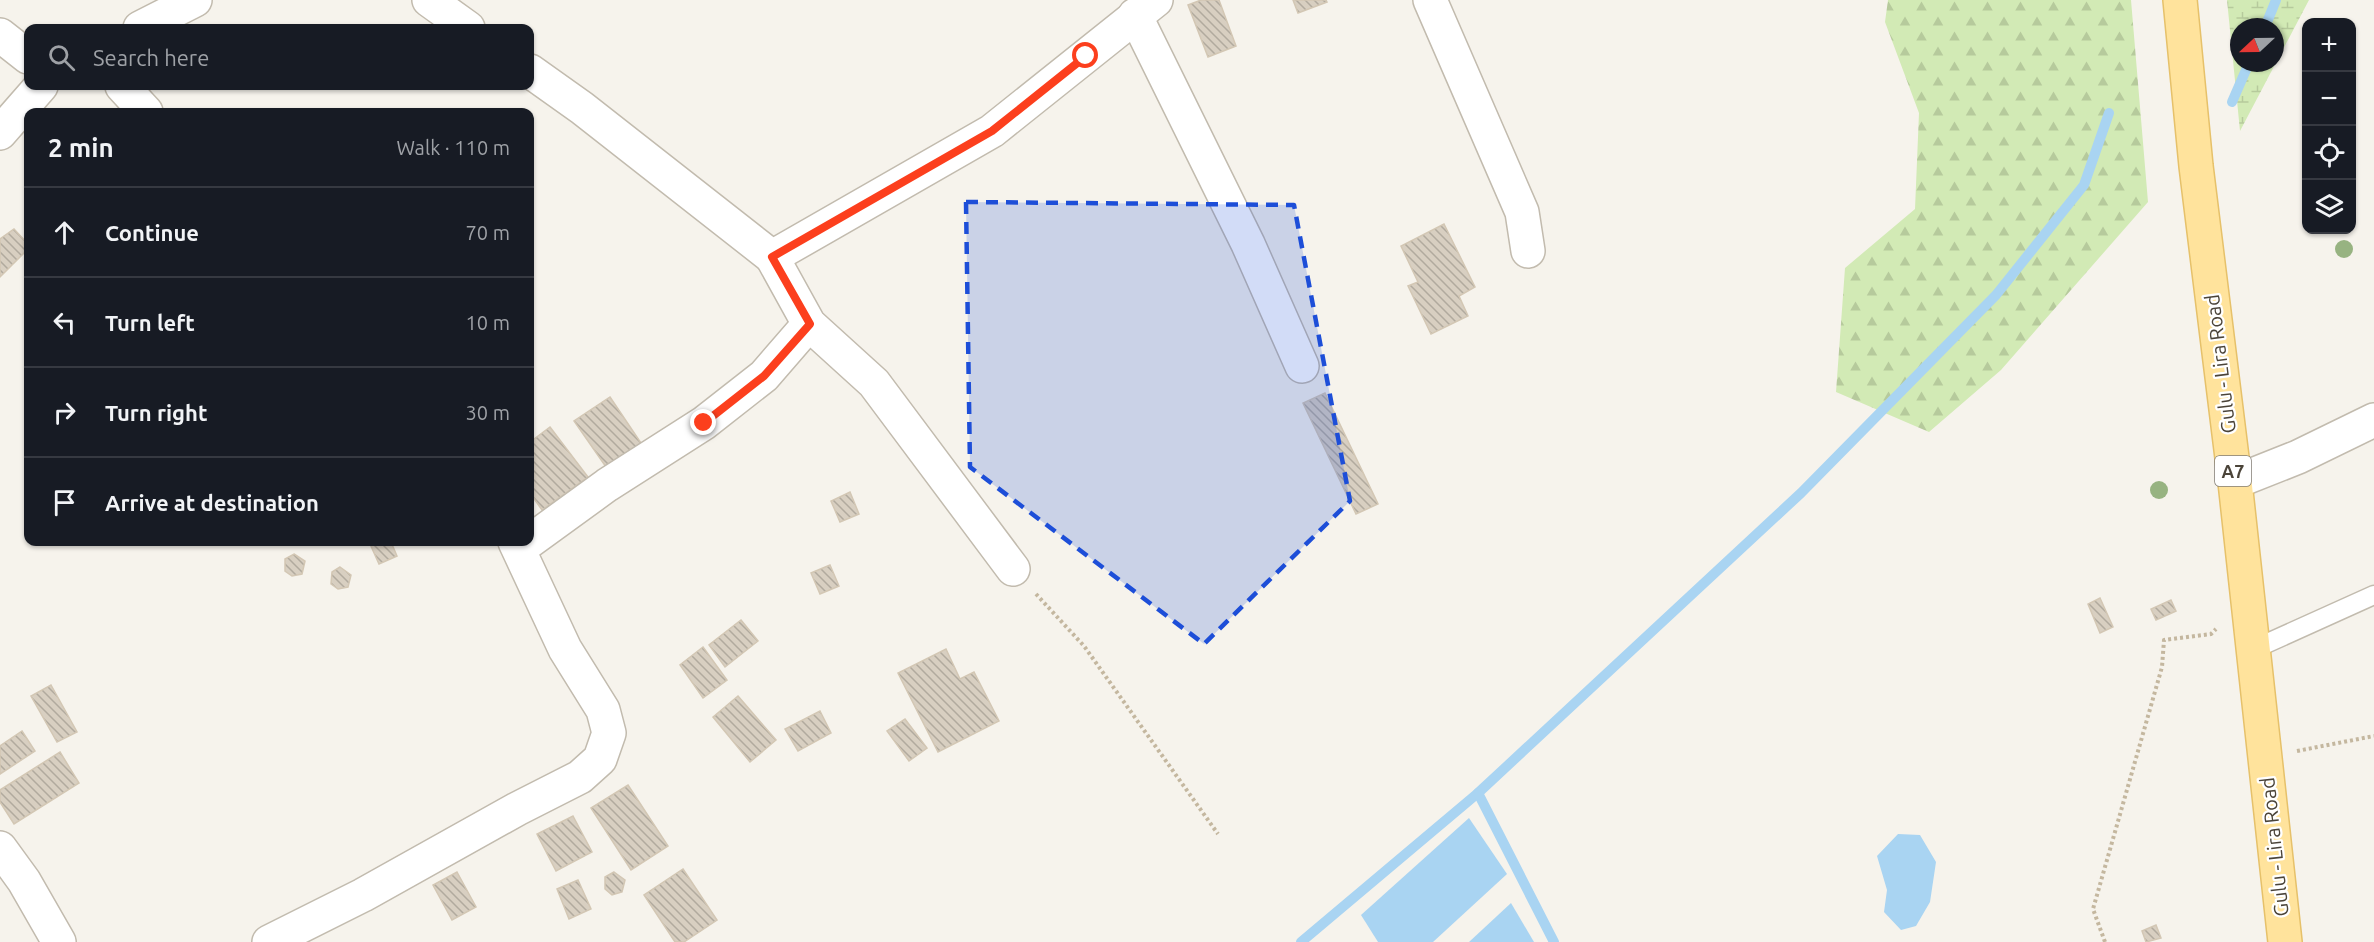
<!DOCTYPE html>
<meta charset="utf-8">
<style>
:root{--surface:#171b24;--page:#20242c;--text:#f1f3f6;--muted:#9ea1a6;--line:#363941}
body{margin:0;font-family:Ubuntu,sans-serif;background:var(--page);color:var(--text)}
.controls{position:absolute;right:18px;top:18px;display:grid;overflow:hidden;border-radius:12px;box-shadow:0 2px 4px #0004}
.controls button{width:54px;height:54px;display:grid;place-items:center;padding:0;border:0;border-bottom:2px solid var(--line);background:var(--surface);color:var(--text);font:30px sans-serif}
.compass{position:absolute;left:2230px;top:18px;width:54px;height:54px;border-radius:50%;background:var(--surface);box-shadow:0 2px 4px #0004;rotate:248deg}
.stop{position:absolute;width:18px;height:18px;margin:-14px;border:4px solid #fc3f1d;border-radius:50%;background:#fff}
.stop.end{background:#fc3f1d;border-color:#fff;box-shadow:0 2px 6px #0008}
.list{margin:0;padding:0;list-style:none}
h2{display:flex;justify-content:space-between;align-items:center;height:78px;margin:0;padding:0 24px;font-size:26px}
h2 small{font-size:20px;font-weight:400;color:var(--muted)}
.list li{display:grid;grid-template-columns:39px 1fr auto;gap:18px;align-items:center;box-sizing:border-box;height:90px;padding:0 24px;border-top:2px solid var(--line)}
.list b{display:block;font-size:22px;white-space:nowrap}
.list em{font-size:20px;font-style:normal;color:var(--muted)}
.icon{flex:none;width:33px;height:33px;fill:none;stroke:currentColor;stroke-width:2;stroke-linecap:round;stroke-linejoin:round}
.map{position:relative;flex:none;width:2374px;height:942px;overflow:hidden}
.search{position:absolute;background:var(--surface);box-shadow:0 2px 4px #0004;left:24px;top:24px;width:510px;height:66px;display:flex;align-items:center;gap:15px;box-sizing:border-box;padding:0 21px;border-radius:12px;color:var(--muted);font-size:22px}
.panel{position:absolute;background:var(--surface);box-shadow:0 2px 4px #0004;left:24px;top:108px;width:510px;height:438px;border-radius:12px}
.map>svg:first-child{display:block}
.forest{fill:url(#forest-firs)}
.wetland{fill:url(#wetland-marsh);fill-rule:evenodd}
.water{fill:#a9d4f2}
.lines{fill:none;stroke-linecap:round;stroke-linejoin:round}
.stream{stroke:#a9d4f2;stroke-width:10}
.building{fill:url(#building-back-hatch);stroke:#d3c7b4;stroke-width:1.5}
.service-casing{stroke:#c2bbae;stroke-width:21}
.minor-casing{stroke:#c2bbae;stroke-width:36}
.primary-casing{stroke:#e6c16a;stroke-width:36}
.path{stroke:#c4b79f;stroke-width:4;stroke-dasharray:3 3;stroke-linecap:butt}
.service{stroke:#fff;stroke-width:18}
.minor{stroke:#fff;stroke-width:33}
.primary{stroke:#ffe39c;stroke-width:33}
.tree{fill:#97b381}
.route{stroke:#fc3f1d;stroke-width:8}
.marked{fill:#1d4ed8;fill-opacity:0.2;stroke:#1d4ed8;stroke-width:4.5;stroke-dasharray:12 8;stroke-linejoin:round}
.labels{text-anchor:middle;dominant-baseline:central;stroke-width:4.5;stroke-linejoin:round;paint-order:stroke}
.shield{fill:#fff;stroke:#817c74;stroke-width:1.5}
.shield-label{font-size:18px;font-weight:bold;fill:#4b4439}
.street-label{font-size:20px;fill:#4b4439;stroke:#fff}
</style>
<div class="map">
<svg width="2374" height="942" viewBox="0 0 2374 942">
<defs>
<pattern id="forest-firs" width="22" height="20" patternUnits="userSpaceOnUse" patternTransform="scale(1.5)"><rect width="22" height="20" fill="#d2eab5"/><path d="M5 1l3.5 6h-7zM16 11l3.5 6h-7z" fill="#b6ca9c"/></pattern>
<pattern id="wetland-marsh" width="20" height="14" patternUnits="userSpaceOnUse" patternTransform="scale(1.5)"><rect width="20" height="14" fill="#d2eab5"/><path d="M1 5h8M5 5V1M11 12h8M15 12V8" fill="none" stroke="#b6ca9c"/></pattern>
<pattern id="building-back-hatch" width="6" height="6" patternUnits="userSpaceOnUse" patternTransform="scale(1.5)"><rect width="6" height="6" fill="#d8cfc1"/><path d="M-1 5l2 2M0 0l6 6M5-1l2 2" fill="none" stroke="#b1aa9e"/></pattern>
</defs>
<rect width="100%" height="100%" fill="#f6f3ec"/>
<!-- forest -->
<path class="forest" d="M1888 0H2131L2148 202 2001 370 1929 432 1836 392 1845 268 1915 209 1919 113 1885 22Z"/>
<!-- wetland -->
<path class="wetland" d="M2227 0H2309L2240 131ZM2239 27H2275V63H2239Z"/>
<!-- water -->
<g class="water">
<path d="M1469 818 1507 874 1433 942H1378L1361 915Z"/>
<path d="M1898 834 1920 835 1936 862 1930 902 1916 926 1901 930 1884 912 1887 890 1877 856Z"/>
<path d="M1511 903 1534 942H1469Z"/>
</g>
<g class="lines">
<!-- stream -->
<g class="stream">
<path d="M2265 27 2276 0"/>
<path d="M2232 102 2249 63"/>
<path d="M1301 942 1478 793"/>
<path d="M1554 942 1478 793 1801 493 1996 295 2084 185 2109 113"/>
</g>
</g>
<!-- building -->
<g class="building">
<path d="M1201 0H1219L1236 46 1208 57 1188 5Z"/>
<path d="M1293 0H1326L1327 2 1298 13Z"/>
<path d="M1444 224 1475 287 1459 296 1468 316 1431 334 1408 286 1418 282 1401 246Z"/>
<path d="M14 229 28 244V249L0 277V239Z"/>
<path d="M1325 393 1378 504 1356 514 1303 403Z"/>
<path d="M610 397 641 443 606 467 574 421Z"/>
<path d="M550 427 588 477 542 510 530 493V442Z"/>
<path d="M850 492 859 514 840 522 831 501Z"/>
<path d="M375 542H391L397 556 379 564 370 544Z"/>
<path d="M294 554 305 561 302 574 292 576 285 571V559Z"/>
<path d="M830 565 839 586 820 594 811 573Z"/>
<path d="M340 567 351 575 348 587 338 589 331 584 332 572Z"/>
<path d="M2100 598 2113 627 2100 633 2088 604Z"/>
<path d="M2171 600 2176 611 2156 620 2151 609Z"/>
<path d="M741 620 758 641 725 667 709 645Z"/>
<path d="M703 647 727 680 703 698 680 665Z"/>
<path d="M946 649 960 679 974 672 999 721 938 752 898 673Z"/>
<path d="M51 685 77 732 57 742 31 696Z"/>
<path d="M738 696 776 740 750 762 713 717Z"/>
<path d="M820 711 831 733 798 751 785 729Z"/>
<path d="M905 719 927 748 909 761 887 731Z"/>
<path d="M22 731 35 751 0 774V746Z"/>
<path d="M60 752 79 783 14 824 0 802V790Z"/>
<path d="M628 785 668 846 631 870 591 808Z"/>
<path d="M573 816 592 852 556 871 537 834Z"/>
<path d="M683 869 717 920 684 942H675L644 895Z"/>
<path d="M457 872 476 907 452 920 433 885Z"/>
<path d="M614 872 625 880 622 892 612 895 605 889V877Z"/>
<path d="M578 880 591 909 569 919 557 889Z"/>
<path d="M2156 925 2161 938 2146 942 2142 931Z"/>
</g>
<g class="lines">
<defs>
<path id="service" d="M2252 650 2374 595"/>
<g id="minor">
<path d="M429 0 468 28"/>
<path d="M1430 0 1522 212 1528 251"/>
<path d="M1135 15 1248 244 1302 366"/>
<path d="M140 28 195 0"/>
<path d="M0 35 28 57"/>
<path d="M530 71 582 108 772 257 992 131 1156 0"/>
<path d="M122 86 146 112"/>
<path d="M0 133 41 86"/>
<path d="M772 257 809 324 874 383 1013 569"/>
<path d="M2235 482 2298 457 2374 420"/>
<path d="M530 541 607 485 704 423 764 376 809 324"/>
<path d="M0 848 24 881 59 942"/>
<path d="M269 942 363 895 517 809 580 777 600 759 609 733 603 710 565 649 515 542"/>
</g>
<path id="primary" d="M2180 0 2196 166 2235 482 2285 942"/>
</defs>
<!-- service casing -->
<use href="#service" class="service-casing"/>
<!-- minor casing -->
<use href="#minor" class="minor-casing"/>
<!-- primary casing -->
<use href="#primary" class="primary-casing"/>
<!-- path -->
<g class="path">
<path d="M1036 594 1084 646 1218 834"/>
<path d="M2297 751 2374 736"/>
<path d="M2105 942 2093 909 2162 667 2164 640 2211 634 2216 629"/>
</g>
<!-- service -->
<use href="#service" class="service"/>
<!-- minor -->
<use href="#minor" class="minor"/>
<!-- primary -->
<use href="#primary" class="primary"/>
</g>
<!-- trees -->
<g class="tree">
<circle cx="2344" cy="249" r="9"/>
<circle cx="2159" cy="490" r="9"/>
</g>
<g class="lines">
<!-- route -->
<path class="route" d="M704 423 764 376 810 324 772 257 992 131 1086 56"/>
</g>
<!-- marked area -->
<path class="marked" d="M966 202 1294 205 1350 501 1204 644 970 467Z"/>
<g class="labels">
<!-- shield labels -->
<rect class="shield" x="2215" y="456" width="36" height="30" rx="4.5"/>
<g class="shield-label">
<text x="2233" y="471">A7</text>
</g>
<!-- street labels -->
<g class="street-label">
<text transform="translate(2220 364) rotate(-97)">Gulu - Lira Road</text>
<text transform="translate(2274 847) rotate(-96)">Gulu - Lira Road</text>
</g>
</g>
</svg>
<div class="controls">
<button>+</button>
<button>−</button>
<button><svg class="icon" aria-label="locate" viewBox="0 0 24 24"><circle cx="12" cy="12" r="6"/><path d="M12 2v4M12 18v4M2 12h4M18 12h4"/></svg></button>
<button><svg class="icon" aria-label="layers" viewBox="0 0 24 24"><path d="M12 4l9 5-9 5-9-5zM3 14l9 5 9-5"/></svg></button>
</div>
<svg class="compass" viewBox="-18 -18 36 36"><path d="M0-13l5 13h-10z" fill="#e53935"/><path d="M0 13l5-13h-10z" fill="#9ea1a6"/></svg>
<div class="stop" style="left:1086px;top:56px"></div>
<div class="stop end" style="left:704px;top:423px"></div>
<div class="search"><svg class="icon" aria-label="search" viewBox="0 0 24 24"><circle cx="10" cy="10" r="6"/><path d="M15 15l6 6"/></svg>Search here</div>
<section class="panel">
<h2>2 min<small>Walk · 110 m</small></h2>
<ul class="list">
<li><svg class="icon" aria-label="ahead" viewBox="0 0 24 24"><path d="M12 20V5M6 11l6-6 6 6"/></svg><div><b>Continue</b></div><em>70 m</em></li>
<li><svg class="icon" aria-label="left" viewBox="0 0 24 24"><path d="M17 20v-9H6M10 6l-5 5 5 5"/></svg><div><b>Turn left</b></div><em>10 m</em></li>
<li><svg class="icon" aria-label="right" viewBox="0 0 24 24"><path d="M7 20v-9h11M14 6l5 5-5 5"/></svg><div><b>Turn right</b></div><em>30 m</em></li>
<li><svg class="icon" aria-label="arrive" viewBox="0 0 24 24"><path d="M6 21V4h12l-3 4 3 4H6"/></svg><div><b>Arrive at destination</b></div></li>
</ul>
</section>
</div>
